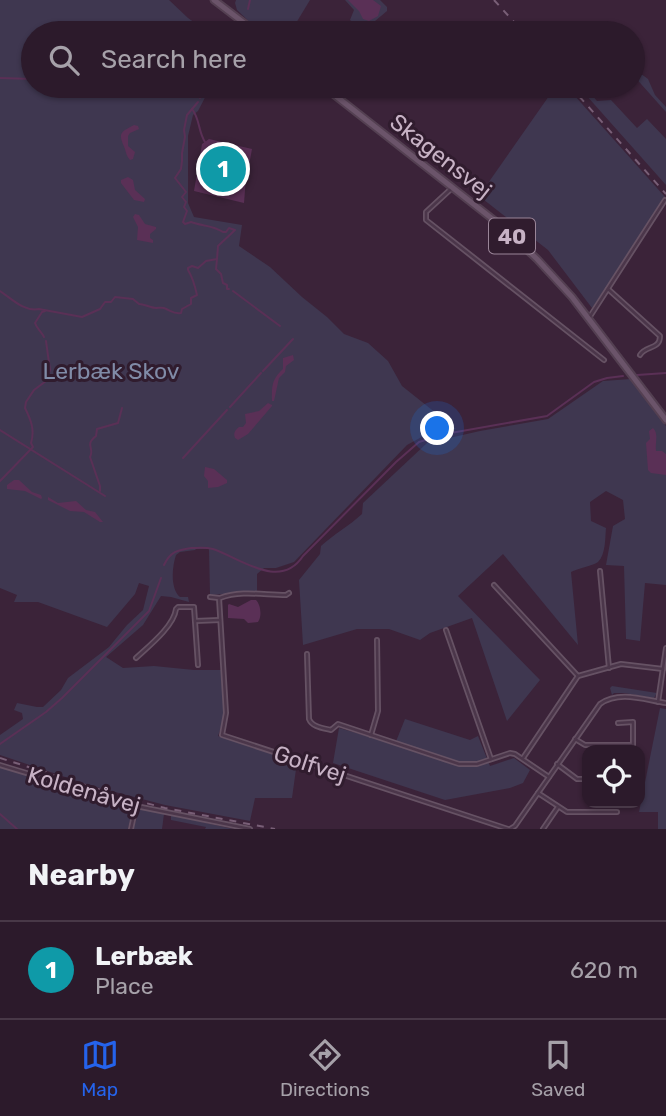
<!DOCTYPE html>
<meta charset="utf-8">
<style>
:root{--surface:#2c1a2b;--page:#342333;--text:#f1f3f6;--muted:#a6a1a9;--line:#483847;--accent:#2563eb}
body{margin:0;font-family:Rubik,sans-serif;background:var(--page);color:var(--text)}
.controls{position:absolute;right:21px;bottom:21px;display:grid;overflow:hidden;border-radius:14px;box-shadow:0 2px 5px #0004}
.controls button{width:63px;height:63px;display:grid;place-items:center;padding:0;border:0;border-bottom:2px solid var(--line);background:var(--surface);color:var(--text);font:35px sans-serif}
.you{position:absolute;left:438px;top:429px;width:24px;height:24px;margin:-18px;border:5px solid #fff;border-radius:50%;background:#1a73e8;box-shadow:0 0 0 10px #1a73e833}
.badge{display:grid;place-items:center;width:46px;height:46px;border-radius:50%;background:var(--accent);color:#fff;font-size:23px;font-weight:700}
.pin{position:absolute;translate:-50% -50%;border:4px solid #fff;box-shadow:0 2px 7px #0006}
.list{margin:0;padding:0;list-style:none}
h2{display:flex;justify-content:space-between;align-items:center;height:91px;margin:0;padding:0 28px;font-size:30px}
h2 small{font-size:23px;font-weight:400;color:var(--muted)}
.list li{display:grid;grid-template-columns:46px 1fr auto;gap:21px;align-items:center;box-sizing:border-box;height:98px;padding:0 28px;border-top:2px solid var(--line)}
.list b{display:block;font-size:26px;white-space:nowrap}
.list p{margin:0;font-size:23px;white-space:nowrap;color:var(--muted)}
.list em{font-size:23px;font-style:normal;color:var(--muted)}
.icon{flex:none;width:38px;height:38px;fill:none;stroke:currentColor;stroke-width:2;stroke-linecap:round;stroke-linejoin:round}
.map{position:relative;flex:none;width:666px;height:829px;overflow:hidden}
.search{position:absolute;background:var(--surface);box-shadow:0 2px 5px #0004;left:21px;right:21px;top:21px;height:77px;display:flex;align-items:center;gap:18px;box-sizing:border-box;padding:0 24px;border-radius:38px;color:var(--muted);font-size:26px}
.sheet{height:189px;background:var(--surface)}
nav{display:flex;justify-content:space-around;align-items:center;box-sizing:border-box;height:98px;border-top:2px solid var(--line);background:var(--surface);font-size:19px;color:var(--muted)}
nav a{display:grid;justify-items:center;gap:4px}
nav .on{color:var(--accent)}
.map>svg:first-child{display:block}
.green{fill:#3f3750}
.water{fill:#5a3056}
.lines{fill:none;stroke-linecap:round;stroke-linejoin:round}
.stream{stroke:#5a3056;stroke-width:2}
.minor-casing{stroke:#665264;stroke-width:6}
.primary-casing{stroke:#544052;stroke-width:9}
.minor{stroke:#4b364a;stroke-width:2.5}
.primary{stroke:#6b546a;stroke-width:5}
.rail{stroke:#795f77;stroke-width:2;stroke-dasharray:7 7;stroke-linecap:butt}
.labels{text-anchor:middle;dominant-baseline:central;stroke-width:6;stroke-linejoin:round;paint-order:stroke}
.shield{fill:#301c2e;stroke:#9a8598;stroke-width:2}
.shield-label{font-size:21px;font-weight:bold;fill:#c7b2c5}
.street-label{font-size:23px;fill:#c7b2c5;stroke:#301c2e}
.park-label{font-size:23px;fill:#808ba7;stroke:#301c2e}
</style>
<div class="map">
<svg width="666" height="829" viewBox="0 0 666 829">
<rect width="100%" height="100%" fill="#3b2339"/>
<!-- green -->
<g class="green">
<path d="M0 0H169L188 18 209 33H33V86H211L198 111 193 115 188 136V203L194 217 242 225 239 246 270 267 302 297 327 317 344 334 368 343 388 361 402 386 456 429 429 433 407 445 294 562 276 568H264L257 574V591L212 595 210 594 209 549H196L195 550 180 552 176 555C172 567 170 588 180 597H188L189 602 171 597 161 596 143 625 106 657 123 668 154 666 194 670H221L224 718 218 736 297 762 292 798H255L250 821 165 805 92 786 0 755V735L23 719 22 713 14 710 17 703 37 707H43L61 690 68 678 109 647 127 625 143 610 149 586 139 583 135 594 107 627 38 602H14L17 595 0 588Z"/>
<path d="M236 0H310L290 33H261L237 10 235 3Z"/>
<path d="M345 0H380L387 7V11L363 31 350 20 354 10Z"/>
<path d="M633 68 648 79 655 95 666 107V112L633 75Z"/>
<path d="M556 86H566L665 197 643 233 592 308 548 250 479 196Z"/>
<path d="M578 86H584L597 101 611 100 637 128 647 119 666 139V185Z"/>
<path d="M631 379 666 426V585L645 583 640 641 626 639 624 566 606 565 613 526 625 519 623 500 606 491 590 502 591 521 606 528C605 538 606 554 598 562 594 565 577 569 571 572L578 645 503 554 458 596 540 680 507 721 472 618 430 633 420 640 389 629H357L303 645 299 580 320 554 321 546C334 534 349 526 362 514L363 503 427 443 480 431 548 419 603 381Z"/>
<path d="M612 686 657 693 654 698 624 693H614L612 695 610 688Z"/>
<path d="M660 708 666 709V829H658V812H639Z"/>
<path d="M405 719 470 740 478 736 490 766 514 758 530 770 523 783 510 788 445 800 333 763 339 728 395 744Z"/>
<path d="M0 767 130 807 132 812 128 829H0Z"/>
<path d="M140 809 164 814 162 829H133Z"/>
<path d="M171 815 233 829H205L206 827 171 820Z"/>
</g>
<!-- water -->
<g class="water">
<path d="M348 0H373L381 6 378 16 369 21 363 19 359 11Z"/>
<path d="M134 125 138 126 139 129 130 133 128 136V146L135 152 133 159 130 160C127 157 126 153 125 149 119 134 118 133 134 125Z"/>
<path d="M209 139 252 149 248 171 240 169 241 160 237 156 214 154 208 183 236 189 238 177 246 178 244 203 194 191 202 144Z"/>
<path d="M128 177 133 180 135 190 145 199 144 202 134 200 121 183V180Z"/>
<path d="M135 214 139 215 145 224 156 227V229L150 234V238L153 240V243L137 240 138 227 133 217Z"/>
<path d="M293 355 294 360 286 366 285 372 279 378 274 401H272C272 387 271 380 283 369V358Z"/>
<path d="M268 403 272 405V406L248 434 238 440 235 438C233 433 235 430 239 427H243L246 423 245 414 259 411Z"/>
<path d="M653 428C659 434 655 442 656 451H662L666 454V475L651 473 648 470 646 443 650 439 649 431Z"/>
<path d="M205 467 214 469 227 480V483L218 487 208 488V481L204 476Z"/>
<path d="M14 480H19L32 492 41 495 42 498 41 499 25 491 7 489V485Z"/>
<path d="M48 497 58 503 76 501 86 510 95 512 103 522H100L84 512 70 511 48 500Z"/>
<path d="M251 600H256C261 605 262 617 258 622L248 623 244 619 228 618V605L229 604 238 607Z"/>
</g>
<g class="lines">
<!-- stream -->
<g class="stream">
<path d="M248 9 250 0"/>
<path d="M229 33 235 23"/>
<path d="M0 78 33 79"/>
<path d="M100 86 148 92"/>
<path d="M165 95H177L202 91"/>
<path d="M200 98 204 86"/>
<path d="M192 109C200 119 198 131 205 142"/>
<path d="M217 259 216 269 221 274 223 283 227 285V289H229"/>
<path d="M0 291C12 299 24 312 39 309L82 317 100 309 105 302H111L115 297 133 299 139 304C143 304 147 306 151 307 155 309 160 307 164 308 172 311 173 314 181 313L182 309 191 304V298L197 295C195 286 193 278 188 270V268L192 266 198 268 206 261 217 259 218 246 235 230 229 228 226 232H223C213 225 201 226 191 222L185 224 183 222 187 211 184 207 186 202 182 197 186 192 175 178 181 169 182 161V153L185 137 184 130 187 115 198 102"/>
<path d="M233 291 280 326"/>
<path d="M44 337C41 331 37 329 35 323L42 312 45 311"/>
<path d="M263 371 293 339"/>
<path d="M637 375 666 373"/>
<path d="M230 407 261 373"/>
<path d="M0 430 105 496"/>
<path d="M183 458 227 410"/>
<path d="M0 481 33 447 31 443C35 430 31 420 25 408L26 402 34 390 46 381 50 370 46 341"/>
<path d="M100 491V486L90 457C95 448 84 445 96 436L97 429 118 423 122 408"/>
<path d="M164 565C170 552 177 550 191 548 198 548 205 547 213 549 240 558 280 591 303 556L396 462 419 442 445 434 547 416 594 382 607 378 623 376"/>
<path d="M0 744 46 712 62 698 149 611 161 578"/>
<path d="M0 814 17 829"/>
</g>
<defs>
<g id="minor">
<path d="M452 188 426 212V220L604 360"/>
<path d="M608 289 660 336C660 350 646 345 640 355"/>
<path d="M589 318 665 200"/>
<path d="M600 571 609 668"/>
<path d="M494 585 578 676"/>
<path d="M210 597 219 598 226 713 222 735 508 829"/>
<path d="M220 598C241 590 264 595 286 595L289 593"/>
<path d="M195 621 220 620"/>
<path d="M446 630 491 759"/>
<path d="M307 654 309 719C312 727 323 728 331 730L338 724 459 764H477L510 753 515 754 549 777"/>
<path d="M136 658C149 646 174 626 176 609L178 607H194L198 665"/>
<path d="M658 702 666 648"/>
<path d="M371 735 378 711 377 640"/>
<path d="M575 739 585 745H633V722L618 723"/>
<path d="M523 758 578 676 621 664 663 669"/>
<path d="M557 764 577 779H587"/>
<path d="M0 765 136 806 250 829"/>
<path d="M538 793 567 812H617"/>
<path d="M131 829 136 806"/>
<path d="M510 829 515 826 600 704C619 690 645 700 666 703"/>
<path d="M543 829 558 807"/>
</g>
<g id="primary">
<path d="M214 0 257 33"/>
<path d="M323 86 504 228 537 259 572 297 666 420"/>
</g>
</defs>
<!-- minor casing -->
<use href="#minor" class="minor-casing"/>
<!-- primary casing -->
<use href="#primary" class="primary-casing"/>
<!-- minor -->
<use href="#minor" class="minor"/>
<!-- primary -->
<use href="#primary" class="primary"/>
<!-- rail -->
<g class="rail">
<path d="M494 0 524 33"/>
<path d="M570 86 666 194"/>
<path d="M0 758 130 799 165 808 275 829"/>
</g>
</g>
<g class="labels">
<!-- shield labels -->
<rect class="shield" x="489" y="218.5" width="46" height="35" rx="5"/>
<g class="shield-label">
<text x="512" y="236">40</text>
</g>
<!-- street labels -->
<g class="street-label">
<text transform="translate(441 156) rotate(38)">Skagensvej</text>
<text transform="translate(310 764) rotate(18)">Golfvej</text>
<text transform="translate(84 790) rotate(16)">Koldenåvej</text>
</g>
<!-- park labels -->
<g class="park-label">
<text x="111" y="371">Lerbæk Skov</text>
</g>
</g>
</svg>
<div class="controls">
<button><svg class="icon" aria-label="locate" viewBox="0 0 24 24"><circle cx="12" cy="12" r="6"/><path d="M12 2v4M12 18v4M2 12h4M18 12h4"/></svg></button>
</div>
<div class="you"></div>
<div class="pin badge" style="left:223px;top:169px;background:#0f9aa8">1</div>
<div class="search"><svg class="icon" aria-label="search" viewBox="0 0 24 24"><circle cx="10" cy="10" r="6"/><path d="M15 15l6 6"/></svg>Search here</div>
</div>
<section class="sheet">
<h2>Nearby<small></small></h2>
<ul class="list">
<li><span class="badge" style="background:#0f9aa8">1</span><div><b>Lerbæk</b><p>Place</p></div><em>620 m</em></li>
</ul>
</section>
<nav>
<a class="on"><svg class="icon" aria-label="map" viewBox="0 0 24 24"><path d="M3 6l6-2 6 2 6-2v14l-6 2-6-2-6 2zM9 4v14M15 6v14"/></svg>Map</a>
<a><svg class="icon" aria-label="directions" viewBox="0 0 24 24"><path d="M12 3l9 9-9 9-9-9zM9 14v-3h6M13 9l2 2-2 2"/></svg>Directions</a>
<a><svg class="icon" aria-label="saved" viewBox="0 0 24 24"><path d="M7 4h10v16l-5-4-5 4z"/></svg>Saved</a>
</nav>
